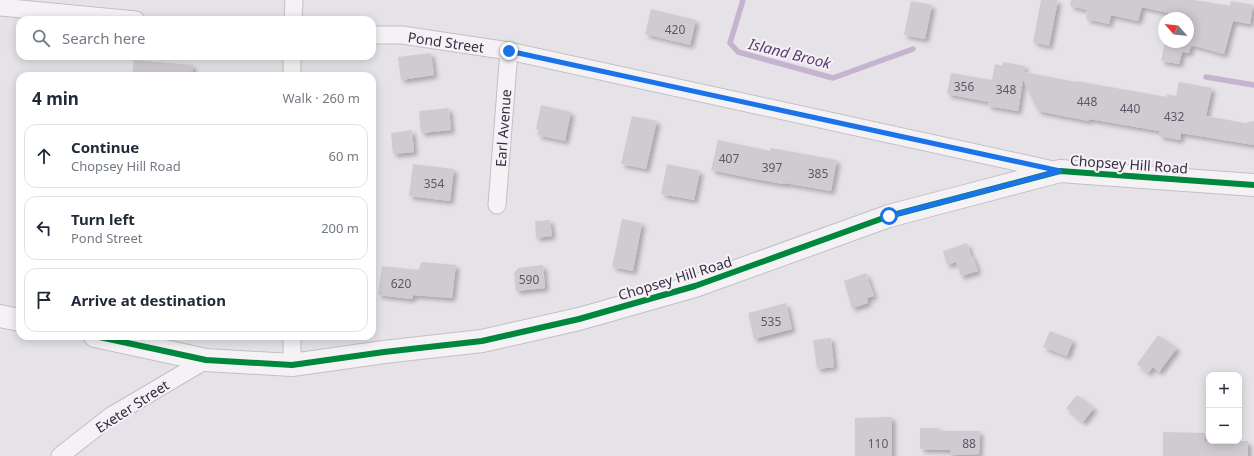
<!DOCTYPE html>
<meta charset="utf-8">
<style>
:root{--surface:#fff;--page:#f2f2f3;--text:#1f2937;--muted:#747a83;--line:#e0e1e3}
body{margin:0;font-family:"Noto Sans",sans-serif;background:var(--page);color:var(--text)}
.controls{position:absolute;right:12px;bottom:12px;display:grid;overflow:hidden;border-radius:8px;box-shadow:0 2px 10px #0003}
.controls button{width:36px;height:36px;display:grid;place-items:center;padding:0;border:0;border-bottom:1px solid var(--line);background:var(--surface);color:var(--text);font:20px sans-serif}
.compass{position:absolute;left:1158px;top:12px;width:36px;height:36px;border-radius:50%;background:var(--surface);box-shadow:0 2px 10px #0003;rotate:297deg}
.stop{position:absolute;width:12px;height:12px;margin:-9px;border:3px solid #1a73e8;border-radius:50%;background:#fff}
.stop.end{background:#1a73e8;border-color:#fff;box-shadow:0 1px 4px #0008}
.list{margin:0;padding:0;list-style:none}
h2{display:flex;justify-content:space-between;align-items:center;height:52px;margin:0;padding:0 16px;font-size:17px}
h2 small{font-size:13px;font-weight:400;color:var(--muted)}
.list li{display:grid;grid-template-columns:26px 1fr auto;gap:12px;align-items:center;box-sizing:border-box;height:64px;margin:0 8px 8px;padding:0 8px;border:1px solid var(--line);border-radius:12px}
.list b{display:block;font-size:15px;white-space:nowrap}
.list p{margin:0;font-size:13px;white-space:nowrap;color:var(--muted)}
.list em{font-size:13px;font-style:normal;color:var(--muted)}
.icon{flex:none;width:22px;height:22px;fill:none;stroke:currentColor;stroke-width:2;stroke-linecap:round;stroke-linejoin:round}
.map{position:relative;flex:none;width:1254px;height:456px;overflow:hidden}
.search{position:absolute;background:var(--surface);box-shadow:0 2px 10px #0003;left:16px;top:16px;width:360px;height:44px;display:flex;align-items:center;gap:10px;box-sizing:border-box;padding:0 14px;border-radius:12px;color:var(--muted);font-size:15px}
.panel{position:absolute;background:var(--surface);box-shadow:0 2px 10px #0003;left:16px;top:72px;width:360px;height:268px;border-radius:12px}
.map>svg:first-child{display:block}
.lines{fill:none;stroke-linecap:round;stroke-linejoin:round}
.stream{stroke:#c4b4d0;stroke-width:5.5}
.building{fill:#cfcbd0;filter:url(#shadow)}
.minor-casing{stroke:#c3c0c4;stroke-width:19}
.tertiary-casing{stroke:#c3c0c4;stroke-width:24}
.minor{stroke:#f4f2f5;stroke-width:17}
.tertiary{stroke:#f4f2f5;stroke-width:22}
.cycleway-casing{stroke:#f5f2f7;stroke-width:8}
.cycleway{stroke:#00873e;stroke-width:6}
.route{stroke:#1a73e8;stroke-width:5}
.labels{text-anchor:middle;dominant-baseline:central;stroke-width:4;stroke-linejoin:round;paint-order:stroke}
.number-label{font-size:12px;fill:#615666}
.street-label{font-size:14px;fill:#3a2c40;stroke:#f5f2f7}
.water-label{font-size:15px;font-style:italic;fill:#5b3970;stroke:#f5f2f7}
</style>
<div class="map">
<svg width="1254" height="456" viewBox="0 0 1254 456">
<defs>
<filter id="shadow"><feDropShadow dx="3.5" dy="3.5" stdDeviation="2" flood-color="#0004"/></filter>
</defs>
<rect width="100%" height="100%" fill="#e6e3e8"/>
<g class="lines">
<!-- stream -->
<g class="stream">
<path d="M743 0 730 43 738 52 833 78 913 49"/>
<path d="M1206 77 1254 85"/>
</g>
</g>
<!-- building -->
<g class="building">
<path d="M1041 0H1058L1049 46 1033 42Z"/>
<path d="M1071 0H1194L1230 6 1231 1 1253 5 1250 24 1233 21 1224 54 1191 45 1189 53 1182 52 1179 64 1161 61 1165 42H1188V18H1176L1177 15 1142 7 1138 21 1111 15 1109 24 1086 19 1087 10 1070 6Z"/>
<path d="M911 1 932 5 925 39 904 35Z"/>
<path d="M651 9 696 20 690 45 645 34Z"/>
<path d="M431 53 434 75 401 80 398 57Z"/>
<path d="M134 60 193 65 192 76H132Z"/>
<path d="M1003 62 1025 66 1024 72 1076 82V81L1167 97V94L1176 96 1179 82 1212 88 1206 116 1245 123 1254 121V145L1181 133 1180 140 1159 136 1160 131 1089 119V121L1038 111 1023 80 1018 111 988 106 989 102 947 94 951 73 992 80 995 64 1002 66Z"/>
<path d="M541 105 571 112 565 141 537 135 539 130 536 129Z"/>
<path d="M449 108 451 130 421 133 419 111Z"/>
<path d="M632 116 657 121 646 169 621 164Z"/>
<path d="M412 130 414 152 393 154 391 133Z"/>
<path d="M718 140 770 151 771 148 837 160 831 191 785 183 784 184 755 179 711 170Z"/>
<path d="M413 164 454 169 450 201 409 196Z"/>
<path d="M667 164 700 171 694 200 661 194Z"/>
<path d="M622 219 642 223 633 271 612 267Z"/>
<path d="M550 220 552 236 536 238 535 221Z"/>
<path d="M967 243 971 256 973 257 978 271 961 276 956 262 947 265 943 251Z"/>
<path d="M421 262 456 265 452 298 413 295 412 299 378 295 382 266 419 270Z"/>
<path d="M543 265 545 288 516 291 514 273 518 268Z"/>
<path d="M866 273 874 296 867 298 868 303 852 308 844 281Z"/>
<path d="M786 303 792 329 754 339 748 313Z"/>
<path d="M1050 331 1073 340 1067 356 1043 347Z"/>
<path d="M1158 335 1177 348 1159 372 1153 367 1148 373 1137 364Z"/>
<path d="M831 338 834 367 817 369 813 340Z"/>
<path d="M1077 395 1094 408 1083 422 1066 408Z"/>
<path d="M892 417V456H855V418Z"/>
<path d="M920 428H939V431H980L979 454 950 455V450L920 449Z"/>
<path d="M1163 432 1205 433V441H1248V456H1163Z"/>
</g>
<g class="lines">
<defs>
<g id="minor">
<path d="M0 7 136 20"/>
<path d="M293 20 294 0"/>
<path d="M372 35H402L509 51 1058 171"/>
<path d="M292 56V76"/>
<path d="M497 205 509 51"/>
<path d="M292 336V365"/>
<path d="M60 456 111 416 206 360"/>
</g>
<g id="tertiary">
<path d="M0 316 20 320"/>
<path d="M95 336 206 360 292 365 384 352 482 341 579 319 695 286 889 216 1060 171 1254 185"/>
</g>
</defs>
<!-- minor casing -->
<use href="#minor" class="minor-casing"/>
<!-- tertiary casing -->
<use href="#tertiary" class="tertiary-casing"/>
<!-- minor -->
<use href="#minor" class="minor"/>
<!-- tertiary -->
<use href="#tertiary" class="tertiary"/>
<defs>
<path id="cycleway" d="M95 336 206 360 292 365 384 352 482 341 579 319 695 286 889 216 1060 171 1254 185"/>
</defs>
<!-- cycleway casing -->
<use href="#cycleway" class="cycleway-casing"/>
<!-- cycleway -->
<use href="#cycleway" class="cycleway"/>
</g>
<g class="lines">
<!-- route -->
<path class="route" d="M509 51 1060 171 889 216"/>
</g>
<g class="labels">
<!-- number labels -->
<g class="number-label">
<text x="675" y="29">420</text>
<text x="964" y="86">356</text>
<text x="1006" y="89">348</text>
<text x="1087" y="101">448</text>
<text x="1130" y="108">440</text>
<text x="1174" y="116">432</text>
<text x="729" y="158">407</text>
<text x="772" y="167">397</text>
<text x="818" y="173">385</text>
<text x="434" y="183">354</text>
<text x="529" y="279">590</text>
<text x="401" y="283">620</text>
<text x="771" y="321">535</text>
<text x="878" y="443">110</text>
<text x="969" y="443">88</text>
</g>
<!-- street labels -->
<g class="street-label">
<text transform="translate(446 42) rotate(8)">Pond Street</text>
<text transform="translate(503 128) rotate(-86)">Earl Avenue</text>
<text transform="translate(1129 164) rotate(4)">Chopsey Hill Road</text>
<text transform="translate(675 278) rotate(-17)">Chopsey Hill Road</text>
<text transform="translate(132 406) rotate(-33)">Exeter Street</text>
</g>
<!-- water labels -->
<g class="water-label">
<text transform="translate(790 53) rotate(14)">Island Brook</text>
</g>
</g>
</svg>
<div class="controls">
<button>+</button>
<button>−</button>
</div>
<svg class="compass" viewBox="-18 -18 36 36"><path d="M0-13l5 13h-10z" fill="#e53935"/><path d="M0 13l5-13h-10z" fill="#747a83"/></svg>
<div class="stop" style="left:889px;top:216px"></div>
<div class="stop end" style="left:509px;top:51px"></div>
<div class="search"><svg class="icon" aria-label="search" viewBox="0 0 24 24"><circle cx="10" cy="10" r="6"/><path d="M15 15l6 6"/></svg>Search here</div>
<section class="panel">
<h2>4 min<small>Walk · 260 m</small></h2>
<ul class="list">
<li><svg class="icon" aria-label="ahead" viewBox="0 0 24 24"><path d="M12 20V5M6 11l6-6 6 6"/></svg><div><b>Continue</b><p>Chopsey Hill Road</p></div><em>60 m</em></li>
<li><svg class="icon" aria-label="left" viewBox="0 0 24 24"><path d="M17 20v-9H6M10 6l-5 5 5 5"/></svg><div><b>Turn left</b><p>Pond Street</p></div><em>200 m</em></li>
<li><svg class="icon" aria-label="arrive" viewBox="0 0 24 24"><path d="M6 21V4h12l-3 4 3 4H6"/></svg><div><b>Arrive at destination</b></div></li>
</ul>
</section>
</div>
